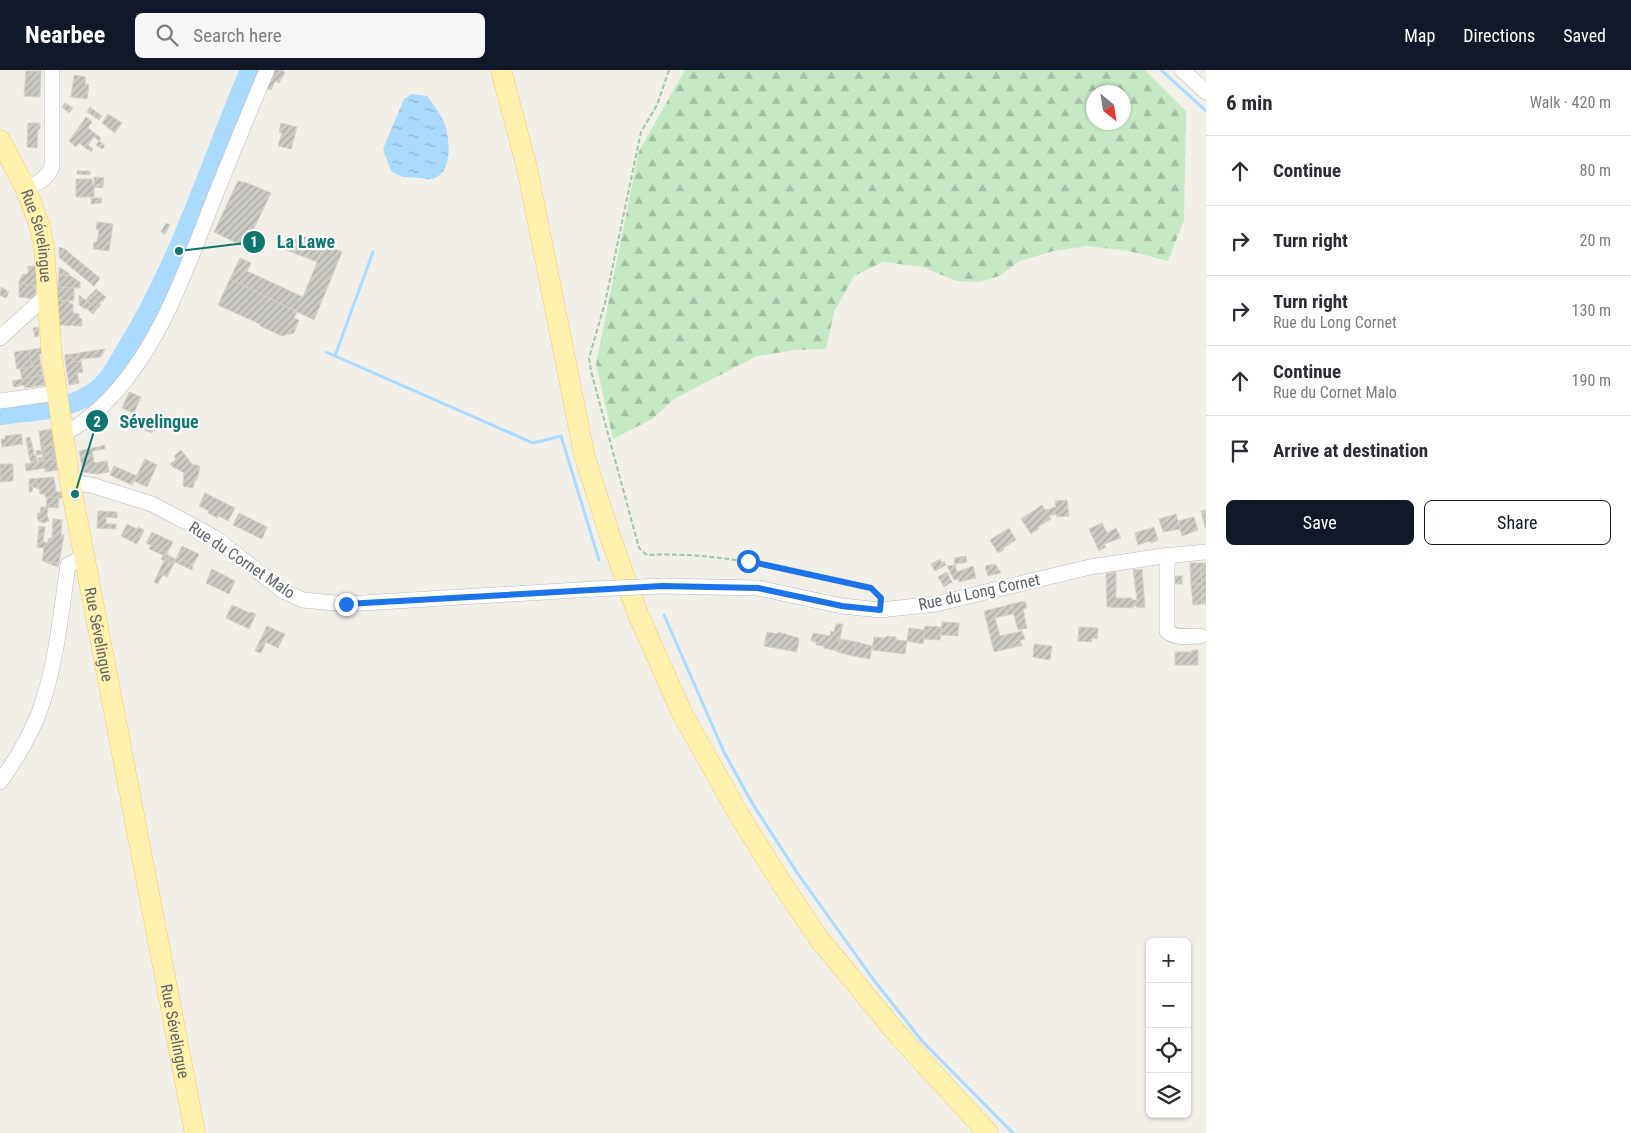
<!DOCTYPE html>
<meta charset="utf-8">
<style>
:root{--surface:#fff;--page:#f7f7f7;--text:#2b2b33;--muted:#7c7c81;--line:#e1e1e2;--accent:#111827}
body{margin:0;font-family:"Roboto Condensed",sans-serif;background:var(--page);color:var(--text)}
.controls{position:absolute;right:15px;bottom:15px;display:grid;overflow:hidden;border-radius:8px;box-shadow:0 1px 4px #0004}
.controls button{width:45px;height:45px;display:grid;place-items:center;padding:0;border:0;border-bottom:1px solid var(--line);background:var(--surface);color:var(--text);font:25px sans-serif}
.compass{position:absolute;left:1086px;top:15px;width:45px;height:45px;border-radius:50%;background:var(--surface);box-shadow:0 1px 4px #0004;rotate:150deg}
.stop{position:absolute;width:15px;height:15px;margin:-11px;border:4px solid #1a73e8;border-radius:50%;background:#fff}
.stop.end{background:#1a73e8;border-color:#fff;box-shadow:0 1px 5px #0008}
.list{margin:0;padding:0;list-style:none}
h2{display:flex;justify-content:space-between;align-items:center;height:65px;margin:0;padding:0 20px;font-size:21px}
h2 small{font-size:16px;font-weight:400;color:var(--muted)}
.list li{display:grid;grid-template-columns:32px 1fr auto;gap:15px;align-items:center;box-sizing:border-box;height:70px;padding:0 20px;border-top:1px solid var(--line)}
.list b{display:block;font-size:19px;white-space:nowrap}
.list p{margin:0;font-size:16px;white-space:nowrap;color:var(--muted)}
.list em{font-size:16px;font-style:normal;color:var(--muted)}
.actions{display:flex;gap:10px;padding:15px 20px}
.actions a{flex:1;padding:11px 0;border:1px solid var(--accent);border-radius:8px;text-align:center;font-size:18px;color:var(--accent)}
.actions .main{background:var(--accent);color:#fff}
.icon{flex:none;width:28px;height:28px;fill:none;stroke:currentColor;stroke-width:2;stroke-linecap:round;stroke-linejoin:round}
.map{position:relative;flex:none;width:1206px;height:1063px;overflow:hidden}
header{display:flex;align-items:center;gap:30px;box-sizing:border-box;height:70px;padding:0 25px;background:var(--accent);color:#fff}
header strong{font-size:24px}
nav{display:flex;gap:28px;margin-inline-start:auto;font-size:18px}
.search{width:350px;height:45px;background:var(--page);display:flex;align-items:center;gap:12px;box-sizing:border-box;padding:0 18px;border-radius:8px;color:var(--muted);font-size:19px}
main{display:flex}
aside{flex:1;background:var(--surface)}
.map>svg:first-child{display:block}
.forest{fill:url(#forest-firs);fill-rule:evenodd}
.water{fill:url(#water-ripples)}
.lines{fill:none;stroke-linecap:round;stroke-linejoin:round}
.stream{stroke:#aadaff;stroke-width:3}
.river{stroke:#aadaff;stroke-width:20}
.building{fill:url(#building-hatch);stroke:#d6d1c6}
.minor-casing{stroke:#b5b8bc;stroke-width:16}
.major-casing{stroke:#f2c960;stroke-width:21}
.path{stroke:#9cc7a9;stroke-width:2;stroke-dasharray:5 2.5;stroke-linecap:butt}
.minor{stroke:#fff;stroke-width:15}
.major{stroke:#fff2af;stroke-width:20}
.minor-bridge-casing{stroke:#b5b8bc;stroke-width:16;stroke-linecap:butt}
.minor-bridge{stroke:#fff;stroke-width:15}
.route{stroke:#1a73e8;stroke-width:6}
.labels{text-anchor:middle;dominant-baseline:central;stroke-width:4.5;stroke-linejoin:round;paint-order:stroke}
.street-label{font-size:16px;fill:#5f6368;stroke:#fff}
.leader{fill:none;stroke:#0f766e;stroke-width:2}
.callout-dot{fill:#0f766e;stroke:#fff;stroke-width:2}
.mark-label{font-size:15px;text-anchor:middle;font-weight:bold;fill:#fff}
.callout-label{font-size:18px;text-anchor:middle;font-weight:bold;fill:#0f766e;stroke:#fff;stroke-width:4.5;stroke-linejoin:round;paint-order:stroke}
</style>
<header>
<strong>Nearbee</strong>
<div class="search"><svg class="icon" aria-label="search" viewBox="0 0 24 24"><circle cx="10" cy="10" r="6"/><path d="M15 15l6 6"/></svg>Search here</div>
<nav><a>Map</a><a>Directions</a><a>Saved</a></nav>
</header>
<main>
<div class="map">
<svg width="1206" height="1063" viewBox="0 0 1206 1063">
<defs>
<pattern id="forest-firs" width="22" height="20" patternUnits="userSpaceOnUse" patternTransform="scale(1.25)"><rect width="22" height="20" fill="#c5e8c5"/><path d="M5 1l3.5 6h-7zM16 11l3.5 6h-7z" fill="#a3c0a4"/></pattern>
<pattern id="water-ripples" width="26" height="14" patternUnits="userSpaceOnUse" patternTransform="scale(1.25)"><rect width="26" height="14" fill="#aadaff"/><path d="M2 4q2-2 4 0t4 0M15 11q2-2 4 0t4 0" fill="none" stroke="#8eb4d2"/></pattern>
<pattern id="building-hatch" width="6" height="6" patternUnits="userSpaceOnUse" patternTransform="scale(1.25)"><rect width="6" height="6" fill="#cccac5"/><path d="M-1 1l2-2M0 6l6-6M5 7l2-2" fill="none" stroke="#a9a8a4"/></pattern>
</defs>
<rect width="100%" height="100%" fill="#f1efe8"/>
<!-- forest -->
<path class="forest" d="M685 0H1145L1186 41 1184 150 1168 191 1129 181 1087 176 1053 181 1020 191 999 206 979 212 956 211 923 197 883 192 854 206 834 242 826 279 796 280 757 286 674 329 652 349 613 369 596 294 639 81ZM1094 22H1124V52H1094Z"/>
<!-- water -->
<path class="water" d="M412 24 427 26C433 34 440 43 444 52 450 68 454 105 431 109 427 110 424 108 420 108 404 106 406 110 391 101L383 79 404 29Z"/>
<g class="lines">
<!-- stream -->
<g class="stream">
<path d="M1161 0 1206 41"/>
<path d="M326 282 533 373 561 366 599 490"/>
<path d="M335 286 373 182"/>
<path d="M664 545 724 682 752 733 798 804 873 909 922 971 1013 1063"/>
</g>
<!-- river -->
<path class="river" d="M0 345C30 341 65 341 91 324 108 314 117 296 126 280 180 193 210 94 250 0"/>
</g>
<!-- building -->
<g class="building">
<path d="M272 0H283V2L285 3 279 13 275 11 271 20 265 17Z"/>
<path d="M26 1H41L40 27 24 26Z"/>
<path d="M74 5 86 7 85 14H89L87 29 71 27Z"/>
<path d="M65 33 73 38 69 43 62 37Z"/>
<path d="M90 37 102 46 99 50 87 42Z"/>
<path d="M108 44 122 53 115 63 102 53Z"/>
<path d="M86 47 92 52 88 58 101 68 99 71 94 67 88 75 93 79 91 82 79 73 76 77 69 71Z"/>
<path d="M28 53H40V59H38L37 78 27 77Z"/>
<path d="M281 53 297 57 291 79 278 76 282 63 279 62Z"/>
<path d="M99 71 105 76 102 79 96 75Z"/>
<path d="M77 101H90V105L77 104Z"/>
<path d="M94 107 104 108 103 116 94 114Z"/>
<path d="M76 109H92V113L94 114V127H76Z"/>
<path d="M238 111 247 113 271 123 245 177 214 162Z"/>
<path d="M94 114 103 116V118L94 117Z"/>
<path d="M91 128H102L101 133 91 134Z"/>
<path d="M97 152 113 154 109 181 93 179 94 172H97L99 160 96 159Z"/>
<path d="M166 153 170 155 165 164 161 162Z"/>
<path d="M251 165 261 169 257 178 247 174Z"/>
<path d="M288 166 300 171 302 166 316 171 307 188 283 179Z"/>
<path d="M313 175 322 179 317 192 307 188Z"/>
<path d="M324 175 342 182 314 250 230 209 240 188 251 193 247 201 303 227Z"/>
<path d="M59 177 65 179 73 186 67 194 59 187Z"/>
<path d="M73 186 84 195 78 203 67 194Z"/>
<path d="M84 195 100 208 94 216 78 203Z"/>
<path d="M28 196H37L36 215H27L19 211 23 204H28Z"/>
<path d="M59 197 70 204 69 205H59Z"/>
<path d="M59 205H69L80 212V218L58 217Z"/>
<path d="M230 209 297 242 294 248 299 250 294 263 282 266 260 256V254L218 235Z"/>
<path d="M19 211 27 215H36L35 229 19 227Z"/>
<path d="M1 217 9 222 6 228 0 225Z"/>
<path d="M58 217 74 218V231L57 230Z"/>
<path d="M96 219 106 227 102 232 92 223Z"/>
<path d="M92 223 101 231 99 234 89 226Z"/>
<path d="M79 225 97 239 93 244 86 238 85 239 79 235Z"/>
<path d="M89 226 101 235 97 239 86 230Z"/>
<path d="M57 230 69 231V233L73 234V243L79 244V248L82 249V256L59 255Z"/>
<path d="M38 257 39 266 35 267 33 258Z"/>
<path d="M41 278 42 283 39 284 41 295 32 297 29 280Z"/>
<path d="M105 279 101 287 81 289V291L73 292V288L65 289V285Z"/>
<path d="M29 280 32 297 17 299 14 282Z"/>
<path d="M73 288V292L81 291 83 302 77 303 79 313 69 315 65 289Z"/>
<path d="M41 295 43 305 22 309 20 299Z"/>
<path d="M43 305 45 315 25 318 24 315 14 317 12 311Z"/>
<path d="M129 322 141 327 134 343 122 338Z"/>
<path d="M131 347 154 357 152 363 128 353Z"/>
<path d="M51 359 54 375 41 377 39 361Z"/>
<path d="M21 364 23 374 2 377 1 369H5V366Z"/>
<path d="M30 367 33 379H28L26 368Z"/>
<path d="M54 375 55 382 37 385 36 381 42 380 41 377Z"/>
<path d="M105 375V379L92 381 94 393 107 391 109 402 97 404 83 402 79 381Z"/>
<path d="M28 379H33L34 385 29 386Z"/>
<path d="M181 380 192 394 200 396 197 410H195L193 418 183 416 184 403 176 398 175 399 170 394 176 389 174 386Z"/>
<path d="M55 382 56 389 39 392 38 388 43 387 42 384Z"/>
<path d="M36 385 37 392 31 393 29 386Z"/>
<path d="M56 389 58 400 45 402V398L26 401 25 394Z"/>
<path d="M145 389 157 395 147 417 134 411Z"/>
<path d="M0 394H13V411L0 412Z"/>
<path d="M114 396 137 406 132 415 110 405Z"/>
<path d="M54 407 56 422H61L62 428 45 427V424H40L38 413 33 414 32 422H29V409Z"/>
<path d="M38 413 39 419 33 417V414Z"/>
<path d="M205 423 235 438 228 451 219 446 217 448 208 443 209 441 199 436Z"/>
<path d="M47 427 59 428 58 438 48 437 47 445 38 451 37 444 40 442 41 437H46Z"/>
<path d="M1067 430 1069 446 1057 447 1056 444 1049 446 1051 449 1038 457 1039 459 1031 464 1021 449 1042 435 1045 440 1056 437 1055 431Z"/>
<path d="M1206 440V458H1205L1201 441Z"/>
<path d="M98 441 117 442V448L106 447V454H116V459L97 458Z"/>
<path d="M239 443 267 457 262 469 233 455Z"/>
<path d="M1176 444 1180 459 1163 462 1159 449Z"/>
<path d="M47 445 49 451 44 453 38 451Z"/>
<path d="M1194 447 1198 460 1182 466 1178 451Z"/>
<path d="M53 449 62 450 61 465H64L59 493 42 491 44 478 37 477 39 456 45 457 43 472 48 473V469L52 468Z"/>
<path d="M1102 453 1107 463 1116 458 1121 468 1104 474 1106 477 1099 481 1089 459Z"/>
<path d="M127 454 137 459 138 457 144 460 137 474 121 466Z"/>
<path d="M1154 457 1158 470 1151 473 1150 471 1138 475 1135 463Z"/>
<path d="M1009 458 1016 470 1003 478 1004 480 998 483 990 470Z"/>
<path d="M152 462 173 472 167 483 146 473Z"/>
<path d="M151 475 167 483 164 491 161 489 163 485 149 479Z"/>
<path d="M182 476 199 484 193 495 177 487Z"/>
<path d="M167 484 171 487 158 514 154 512Z"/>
<path d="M966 486 967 492 955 494 957 502 973 496 976 508 959 512V509L954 510 947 496 955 495 954 488Z"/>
<path d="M171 487 176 489 167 507 163 505Z"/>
<path d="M177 487 193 495 192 500 175 492Z"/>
<path d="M940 489 942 493 944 491 946 495 935 501 931 494Z"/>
<path d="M45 492 59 493 58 497Z"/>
<path d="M1190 493H1206V498H1201L1202 514H1191Z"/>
<path d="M995 494 1001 503 988 506 985 496Z"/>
<path d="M1201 498H1206V525H1202Z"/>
<path d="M212 499 235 511 229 524 206 513Z"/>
<path d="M1142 499 1145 537 1137 538V536H1133V538L1107 537 1106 504 1116 502V528H1132V530H1137L1133 500Z"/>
<path d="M947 502 952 512 944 517 938 507Z"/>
<rect x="1175" y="506" width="7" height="8"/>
<path d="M1191 514H1202V534L1193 535Z"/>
<rect x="1202" y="525" width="4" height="9"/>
<path d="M1025 531 1027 538 1023 539 1027 558 1018 560 1011 534Z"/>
<path d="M1011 534 1014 544 1007 545 1005 536Z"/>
<path d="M232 535 250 543 251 542 256 544 249 559 226 548Z"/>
<path d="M1005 536 1007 545 995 548 1000 566 1022 561 1025 569 1014 572 1015 577 994 582 984 541Z"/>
<path d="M942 552 959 553 958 566 941 565Z"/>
<path d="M836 554H843L837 581 824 578V576L816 575V572L811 571 813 563 830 566 831 561 834 562Z"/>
<path d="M267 556 285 564 278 578 266 572 261 583 255 581Z"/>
<path d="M925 556 941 557 940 570 923 569Z"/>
<path d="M1079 557 1098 558 1097 569 1092 568V572L1078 571Z"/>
<path d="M909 558 925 560 923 574 907 571Z"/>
<path d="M767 562 778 564V562L799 568 797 582 764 576Z"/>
<path d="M886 566 896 567V570L907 571 905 584 872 580 874 567 885 568Z"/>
<path d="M840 569 857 572 853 586 837 582Z"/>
<path d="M1020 570 1022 576 1015 577 1014 572Z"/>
<path d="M857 572 872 576 870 589 853 586Z"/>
<path d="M1034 574 1052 576 1050 590 1033 587Z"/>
<path d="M1192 580H1198V595H1175V582H1192Z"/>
</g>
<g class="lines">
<defs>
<g id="minor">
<path d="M1182 0 1206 22"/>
<path d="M26 119C38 113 47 109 52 97V0"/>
<path d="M0 268 47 225"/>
<path d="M0 331 57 323"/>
<path d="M63 363C78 358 88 348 100 338 159 283 186 199 215 126 232 84 249 42 267 0"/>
<path d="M70 412 91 415 152 434 214 467 283 521 303 530 346 534 594 519"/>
<path d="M1167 486V561C1175 569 1189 566 1200 566"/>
<path d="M662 516 758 518 842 536 880 540 936 534 1090 497 1163 486 1206 482"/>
<path d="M0 712C17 688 33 662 42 634 57 589 61 542 68 495L84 487"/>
</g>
<g id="major">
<path d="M501 0 527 98 584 384 610 466 637 542 682 643 739 745 782 814 819 869 900 967 988 1063"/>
<path id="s1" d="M0 70 26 119 40 157 44 177 52 288 70 412 195 1063"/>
</g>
</defs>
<!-- minor casing -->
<use href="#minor" class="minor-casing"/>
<!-- major casing -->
<use href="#major" class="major-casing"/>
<!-- path -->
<path class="path" d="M669 0 657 35 641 62 605 233 589 288 591 301 639 478 647 485C723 481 797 502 871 518L879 526"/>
<!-- minor -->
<use href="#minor" class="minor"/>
<!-- major -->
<use href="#major" class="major"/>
<defs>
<path id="minor-bridge" d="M594 519 662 516"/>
</defs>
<!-- minor-bridge casing -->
<use href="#minor-bridge" class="minor-bridge-casing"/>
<!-- minor-bridge -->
<use href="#minor-bridge" class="minor-bridge"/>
</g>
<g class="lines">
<!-- route -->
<path class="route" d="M346 534 662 516 758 518 842 536 880 540 881 528 871 518 748 491"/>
</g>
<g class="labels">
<!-- street labels -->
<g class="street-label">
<text stroke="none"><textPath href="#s1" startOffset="104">Rue Sévelingue</textPath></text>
<text transform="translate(242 490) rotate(34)">Rue du Cornet Malo</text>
<text transform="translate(979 522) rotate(-12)">Rue du Long Cornet</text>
<text stroke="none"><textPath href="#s1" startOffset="508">Rue Sévelingue</textPath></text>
<text stroke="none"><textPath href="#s1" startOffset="912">Rue Sévelingue</textPath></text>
</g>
</g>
<!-- callouts -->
<path class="leader" d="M179 181L254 172M75 424L97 351"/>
<g class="callout-dot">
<circle cx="179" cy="181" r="5"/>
<circle cx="75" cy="424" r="5"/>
<circle cx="254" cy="172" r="12"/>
<circle cx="97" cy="351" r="12"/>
</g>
<g class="mark-label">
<text x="254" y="177">1</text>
<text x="97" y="357">2</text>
</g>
<g class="callout-label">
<text x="306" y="178">La Lawe</text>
<text x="159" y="358">Sévelingue</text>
</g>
</svg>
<div class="controls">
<button>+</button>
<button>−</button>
<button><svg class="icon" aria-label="locate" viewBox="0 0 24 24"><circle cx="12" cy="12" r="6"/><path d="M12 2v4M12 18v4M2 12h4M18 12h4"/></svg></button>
<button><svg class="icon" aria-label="layers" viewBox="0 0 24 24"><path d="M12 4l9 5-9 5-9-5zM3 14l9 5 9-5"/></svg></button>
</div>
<svg class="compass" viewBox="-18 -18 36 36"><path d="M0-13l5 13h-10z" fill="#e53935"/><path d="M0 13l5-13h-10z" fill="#7c7c81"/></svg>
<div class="stop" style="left:748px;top:491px"></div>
<div class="stop end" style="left:346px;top:534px"></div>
</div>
<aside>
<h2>6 min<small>Walk · 420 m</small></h2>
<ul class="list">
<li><svg class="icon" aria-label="ahead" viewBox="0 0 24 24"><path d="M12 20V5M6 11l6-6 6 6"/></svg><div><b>Continue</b></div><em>80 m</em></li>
<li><svg class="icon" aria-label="right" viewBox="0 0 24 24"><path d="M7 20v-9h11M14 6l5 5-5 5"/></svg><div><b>Turn right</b></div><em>20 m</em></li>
<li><svg class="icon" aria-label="right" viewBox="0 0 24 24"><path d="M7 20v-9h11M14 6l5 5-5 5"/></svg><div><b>Turn right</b><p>Rue du Long Cornet</p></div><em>130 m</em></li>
<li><svg class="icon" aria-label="ahead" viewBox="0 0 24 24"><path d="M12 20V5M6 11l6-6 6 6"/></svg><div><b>Continue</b><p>Rue du Cornet Malo</p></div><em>190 m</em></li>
<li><svg class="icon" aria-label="arrive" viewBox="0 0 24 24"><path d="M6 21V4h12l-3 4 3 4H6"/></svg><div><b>Arrive at destination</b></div></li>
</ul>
<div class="actions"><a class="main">Save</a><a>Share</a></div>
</aside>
</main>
